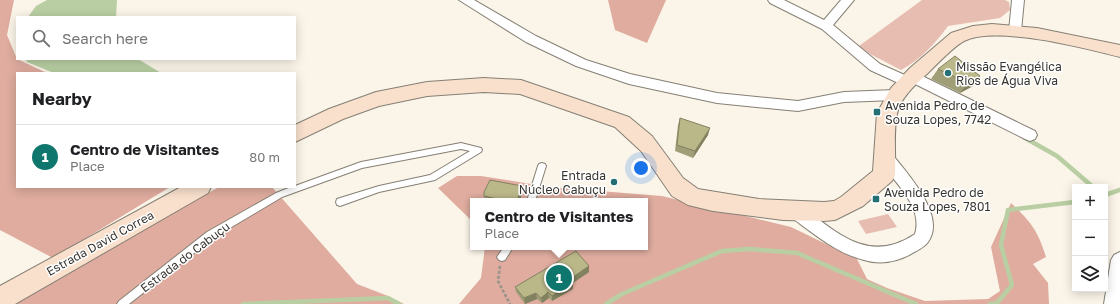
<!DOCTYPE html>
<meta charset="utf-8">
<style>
:root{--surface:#fff;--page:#f6f6f6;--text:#202124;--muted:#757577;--line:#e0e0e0;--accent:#0f766e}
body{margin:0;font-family:"Golos Text",sans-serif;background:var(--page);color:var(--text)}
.controls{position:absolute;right:12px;bottom:12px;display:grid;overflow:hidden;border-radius:0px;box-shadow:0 2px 10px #0003}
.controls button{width:36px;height:36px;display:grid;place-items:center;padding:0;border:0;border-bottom:1px solid var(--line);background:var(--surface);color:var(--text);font:20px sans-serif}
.you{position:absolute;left:641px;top:168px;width:14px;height:14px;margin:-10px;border:3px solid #fff;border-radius:50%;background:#1a73e8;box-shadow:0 0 0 6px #1a73e833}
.badge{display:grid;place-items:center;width:26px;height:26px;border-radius:50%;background:var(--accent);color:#fff;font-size:13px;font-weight:700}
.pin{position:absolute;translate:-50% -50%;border:2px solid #fff;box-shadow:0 1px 4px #0006}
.popup{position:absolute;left:470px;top:198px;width:178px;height:52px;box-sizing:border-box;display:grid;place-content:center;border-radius:0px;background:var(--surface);filter:drop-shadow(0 1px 3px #0005);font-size:13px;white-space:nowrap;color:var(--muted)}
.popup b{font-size:15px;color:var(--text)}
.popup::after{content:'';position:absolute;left:50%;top:100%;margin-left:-8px;border:8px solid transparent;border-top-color:var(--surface)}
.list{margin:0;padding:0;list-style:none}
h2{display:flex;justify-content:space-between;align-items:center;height:52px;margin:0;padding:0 16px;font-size:17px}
h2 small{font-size:13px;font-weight:400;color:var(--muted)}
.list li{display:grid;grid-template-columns:26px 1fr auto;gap:12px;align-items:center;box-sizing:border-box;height:64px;padding:0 16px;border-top:1px solid var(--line)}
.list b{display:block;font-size:15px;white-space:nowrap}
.list p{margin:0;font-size:13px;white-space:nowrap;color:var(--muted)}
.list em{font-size:13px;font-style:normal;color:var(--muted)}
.icon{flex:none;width:22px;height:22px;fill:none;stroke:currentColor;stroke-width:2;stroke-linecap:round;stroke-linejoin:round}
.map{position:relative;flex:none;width:1120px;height:304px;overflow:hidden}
.search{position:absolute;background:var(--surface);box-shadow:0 2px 10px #0003;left:16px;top:16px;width:280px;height:44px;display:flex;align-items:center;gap:10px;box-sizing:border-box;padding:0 14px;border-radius:0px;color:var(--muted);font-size:15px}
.panel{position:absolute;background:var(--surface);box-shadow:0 2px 10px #0003;left:16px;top:72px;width:280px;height:116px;border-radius:0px}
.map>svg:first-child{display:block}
.green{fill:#e7bdb2}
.forest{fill:#dfac9f}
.water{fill:#b9cfa3}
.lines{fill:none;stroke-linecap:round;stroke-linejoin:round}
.stream{stroke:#b9cfa3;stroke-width:4.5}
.lane-casing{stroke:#857f74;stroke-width:2}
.street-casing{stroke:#857f74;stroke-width:2}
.secondary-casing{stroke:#857f74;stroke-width:2}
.path{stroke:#96928a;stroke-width:2.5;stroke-dasharray:3 2;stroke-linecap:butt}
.lane{fill:#fff;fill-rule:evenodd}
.street{fill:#fff;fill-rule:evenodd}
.secondary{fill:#f8e0cc;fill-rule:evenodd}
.wall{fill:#a09e76}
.shaded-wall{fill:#828160}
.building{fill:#bab889;stroke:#828160}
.poi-dot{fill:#246f73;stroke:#fff;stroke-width:1.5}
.labels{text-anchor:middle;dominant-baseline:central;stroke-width:3;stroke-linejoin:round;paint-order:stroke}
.poi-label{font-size:12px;fill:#373530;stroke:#fff;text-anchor:start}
.street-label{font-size:12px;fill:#373530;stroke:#fff}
</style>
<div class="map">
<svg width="1120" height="304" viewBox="0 0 1120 304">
<rect width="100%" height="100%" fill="#fbf5e9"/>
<!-- green -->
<g class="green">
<path d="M922 0H1005L1009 2 1010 10 1000 18 948 26C935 44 920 60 901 70L870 54 859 46Z"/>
<path d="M888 214 897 227 866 234 858 221Z"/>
</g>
<!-- forest -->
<g class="forest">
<path d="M0 0H14L7 35 17 59 47 73H17V187H170L53 258 0 230Z"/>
<path d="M608 0H666L647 43 615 30Z"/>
<path d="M457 176H481L550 187 662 196 791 227 857 259 867 279 887 288 925 301 988 299 1000 291 991 247 1011 203C1031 222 1038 231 1046 257L1033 264 1048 283 1049 304H459L481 278 485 247H645V201H473V222L438 188Z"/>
<path d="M219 187H272L357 284 388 296 404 304H6Z"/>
</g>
<!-- water -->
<g class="water">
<path d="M47 0H117L116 17H28L36 6Z"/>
<path d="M26 59H138L161 73H54L27 62Z"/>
</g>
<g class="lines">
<!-- stream -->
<g class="stream">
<path d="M1025 138 1057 156 1093 187"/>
<path d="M1105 195 1120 190"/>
<path d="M243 304 388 298 399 304"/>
<path d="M606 304 622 294 722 251 750 249 797 253 916 304"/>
<path d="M990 304 997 303 1012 285 1001 245 1008 210 1075 202"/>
</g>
<defs>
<g id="lane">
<path d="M461 143 481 148 482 150 481 152 435 180 379 192 340 206 337 205 336 202 337 199 379 186 430 175 470 151 461 149 362 168 282 197 213 238 129 304H117L119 301 207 232 276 193 291 187H295V186L361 162Z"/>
<path d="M542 163 545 164 546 166 535 201H527L538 166 539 164Z"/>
<path d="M504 247H513L505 260 502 261 499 260 497 257Z"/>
</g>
<g id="street">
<path d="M459 0H474L536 36 586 60 630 74 717 93 798 101 844 92 895 90 900 91 902 95 900 99 895 100 844 102 798 111 717 103 629 84 576 66 526 42Z"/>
<path d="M768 0H784L824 20 841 0H854L833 25 880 64 907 76 913 72 918 74 1035 131 1037 135 1035 139 1030 141 1025 139 913 83 907 87 870 70 822 29 770 3Z"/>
<path d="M1012 0H1024L1021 31 1019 34H1011L1009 31Z"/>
<path d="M886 151 891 153C907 173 947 216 928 242 925 247 916 251 911 254 896 262 880 265 864 260 836 253 814 234 791 217L789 212 791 207 797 205 803 207C839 235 870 264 915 234 924 204 891 181 878 157L881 153Z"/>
<path d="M1120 252V304H1104L1111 260 1114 255Z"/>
</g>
<g id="secondary">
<path d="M992 24 1037 28 1120 45V57C1085 48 996 25 964 41 953 47 937 64 928 73 916 84 900 98 897 114 893 134 896 155 895 175L892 181 863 206 835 220 824 221 783 220 713 211 688 205 672 196 641 151 615 127 520 94 484 92 427 96 379 106 343 119 295 142V125L329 109 376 92 427 82 484 78 521 80 629 117 652 136 683 178 698 189 759 199 824 202 834 201 841 197 873 171 877 113 891 88 910 68 951 33 973 26Z"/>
<path d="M181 187H211L208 193 15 304H0V286Z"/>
</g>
</defs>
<!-- lane casing -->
<use href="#lane" class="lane-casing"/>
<!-- street casing -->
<use href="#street" class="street-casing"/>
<!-- secondary casing -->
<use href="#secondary" class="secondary-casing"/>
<!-- path -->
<path class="path" d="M500 266 498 281 510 304"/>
<!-- lane -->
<use href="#lane" class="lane"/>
<!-- street -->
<use href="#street" class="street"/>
<!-- secondary -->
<use href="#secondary" class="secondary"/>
</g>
<!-- wall -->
<g class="wall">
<path d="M938 69 980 76 973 86 960 93 931 79Z"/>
<path d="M680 118 708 135 693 158 675 151 678 125Z"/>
<path d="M522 193 520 201H485L484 196Z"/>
<path d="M589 266V272L573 283V289L552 301 549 298 542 303 537 299 525 304 516 292 515 287Z"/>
</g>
<!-- shaded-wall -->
<g class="shaded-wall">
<path d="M980 76 973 86 960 93 968 83Z"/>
<path d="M710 128 708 135 693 158 695 151Z"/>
<path d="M522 186V193L520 201H517Z"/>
<path d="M589 266V272L570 285V279Z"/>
<path d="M573 283V289L552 301V296Z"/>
<path d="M548 292 549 298 542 303 541 298Z"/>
<path d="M536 293 537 299 525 304 524 298Z"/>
</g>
<!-- building -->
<g class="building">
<path d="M955 56 980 76 968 83 938 69Z"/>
<path d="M680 118 710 128 695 151 677 145Z"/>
<path d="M490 180 522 186 517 201H506L484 196V192Z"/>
<path d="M576 251 589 266 570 279 573 283 552 296 548 292 541 298 536 293 524 298 515 287Z"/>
</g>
<!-- markers -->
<g class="poi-dot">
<circle cx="948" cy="73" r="4"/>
<rect x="873" y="108" width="8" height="8" rx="2"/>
<circle cx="614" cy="182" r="4"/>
<rect x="872" y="195" width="8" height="8" rx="2"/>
</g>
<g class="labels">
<!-- poi labels -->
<g class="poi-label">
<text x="956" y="66">Missão Evangélica<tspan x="956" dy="14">Rios de Água Viva</tspan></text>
<text x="885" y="105">Avenida Pedro de<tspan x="885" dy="14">Souza Lopes, 7742</tspan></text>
<text x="606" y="175" text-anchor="end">Entrada<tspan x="606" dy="14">Núcleo Cabuçu</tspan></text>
<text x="884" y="192">Avenida Pedro de<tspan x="884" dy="14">Souza Lopes, 7801</tspan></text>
</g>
<!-- street labels -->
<g class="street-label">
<text transform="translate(100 243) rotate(-29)">Estrada David Correa</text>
<text transform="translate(185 257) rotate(-37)">Estrada do Cabuçu</text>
</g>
</g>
</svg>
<div class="controls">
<button>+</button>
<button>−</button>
<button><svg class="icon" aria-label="layers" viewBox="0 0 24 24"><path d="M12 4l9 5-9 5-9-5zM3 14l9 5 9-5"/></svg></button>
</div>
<div class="you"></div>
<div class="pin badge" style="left:559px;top:278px">1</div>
<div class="popup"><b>Centro de Visitantes</b>Place</div>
<div class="search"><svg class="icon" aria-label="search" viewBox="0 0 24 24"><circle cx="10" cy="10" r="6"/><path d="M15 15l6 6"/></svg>Search here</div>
<section class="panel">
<h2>Nearby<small></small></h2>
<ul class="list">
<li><span class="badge">1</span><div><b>Centro de Visitantes</b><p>Place</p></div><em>80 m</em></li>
</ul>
</section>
</div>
